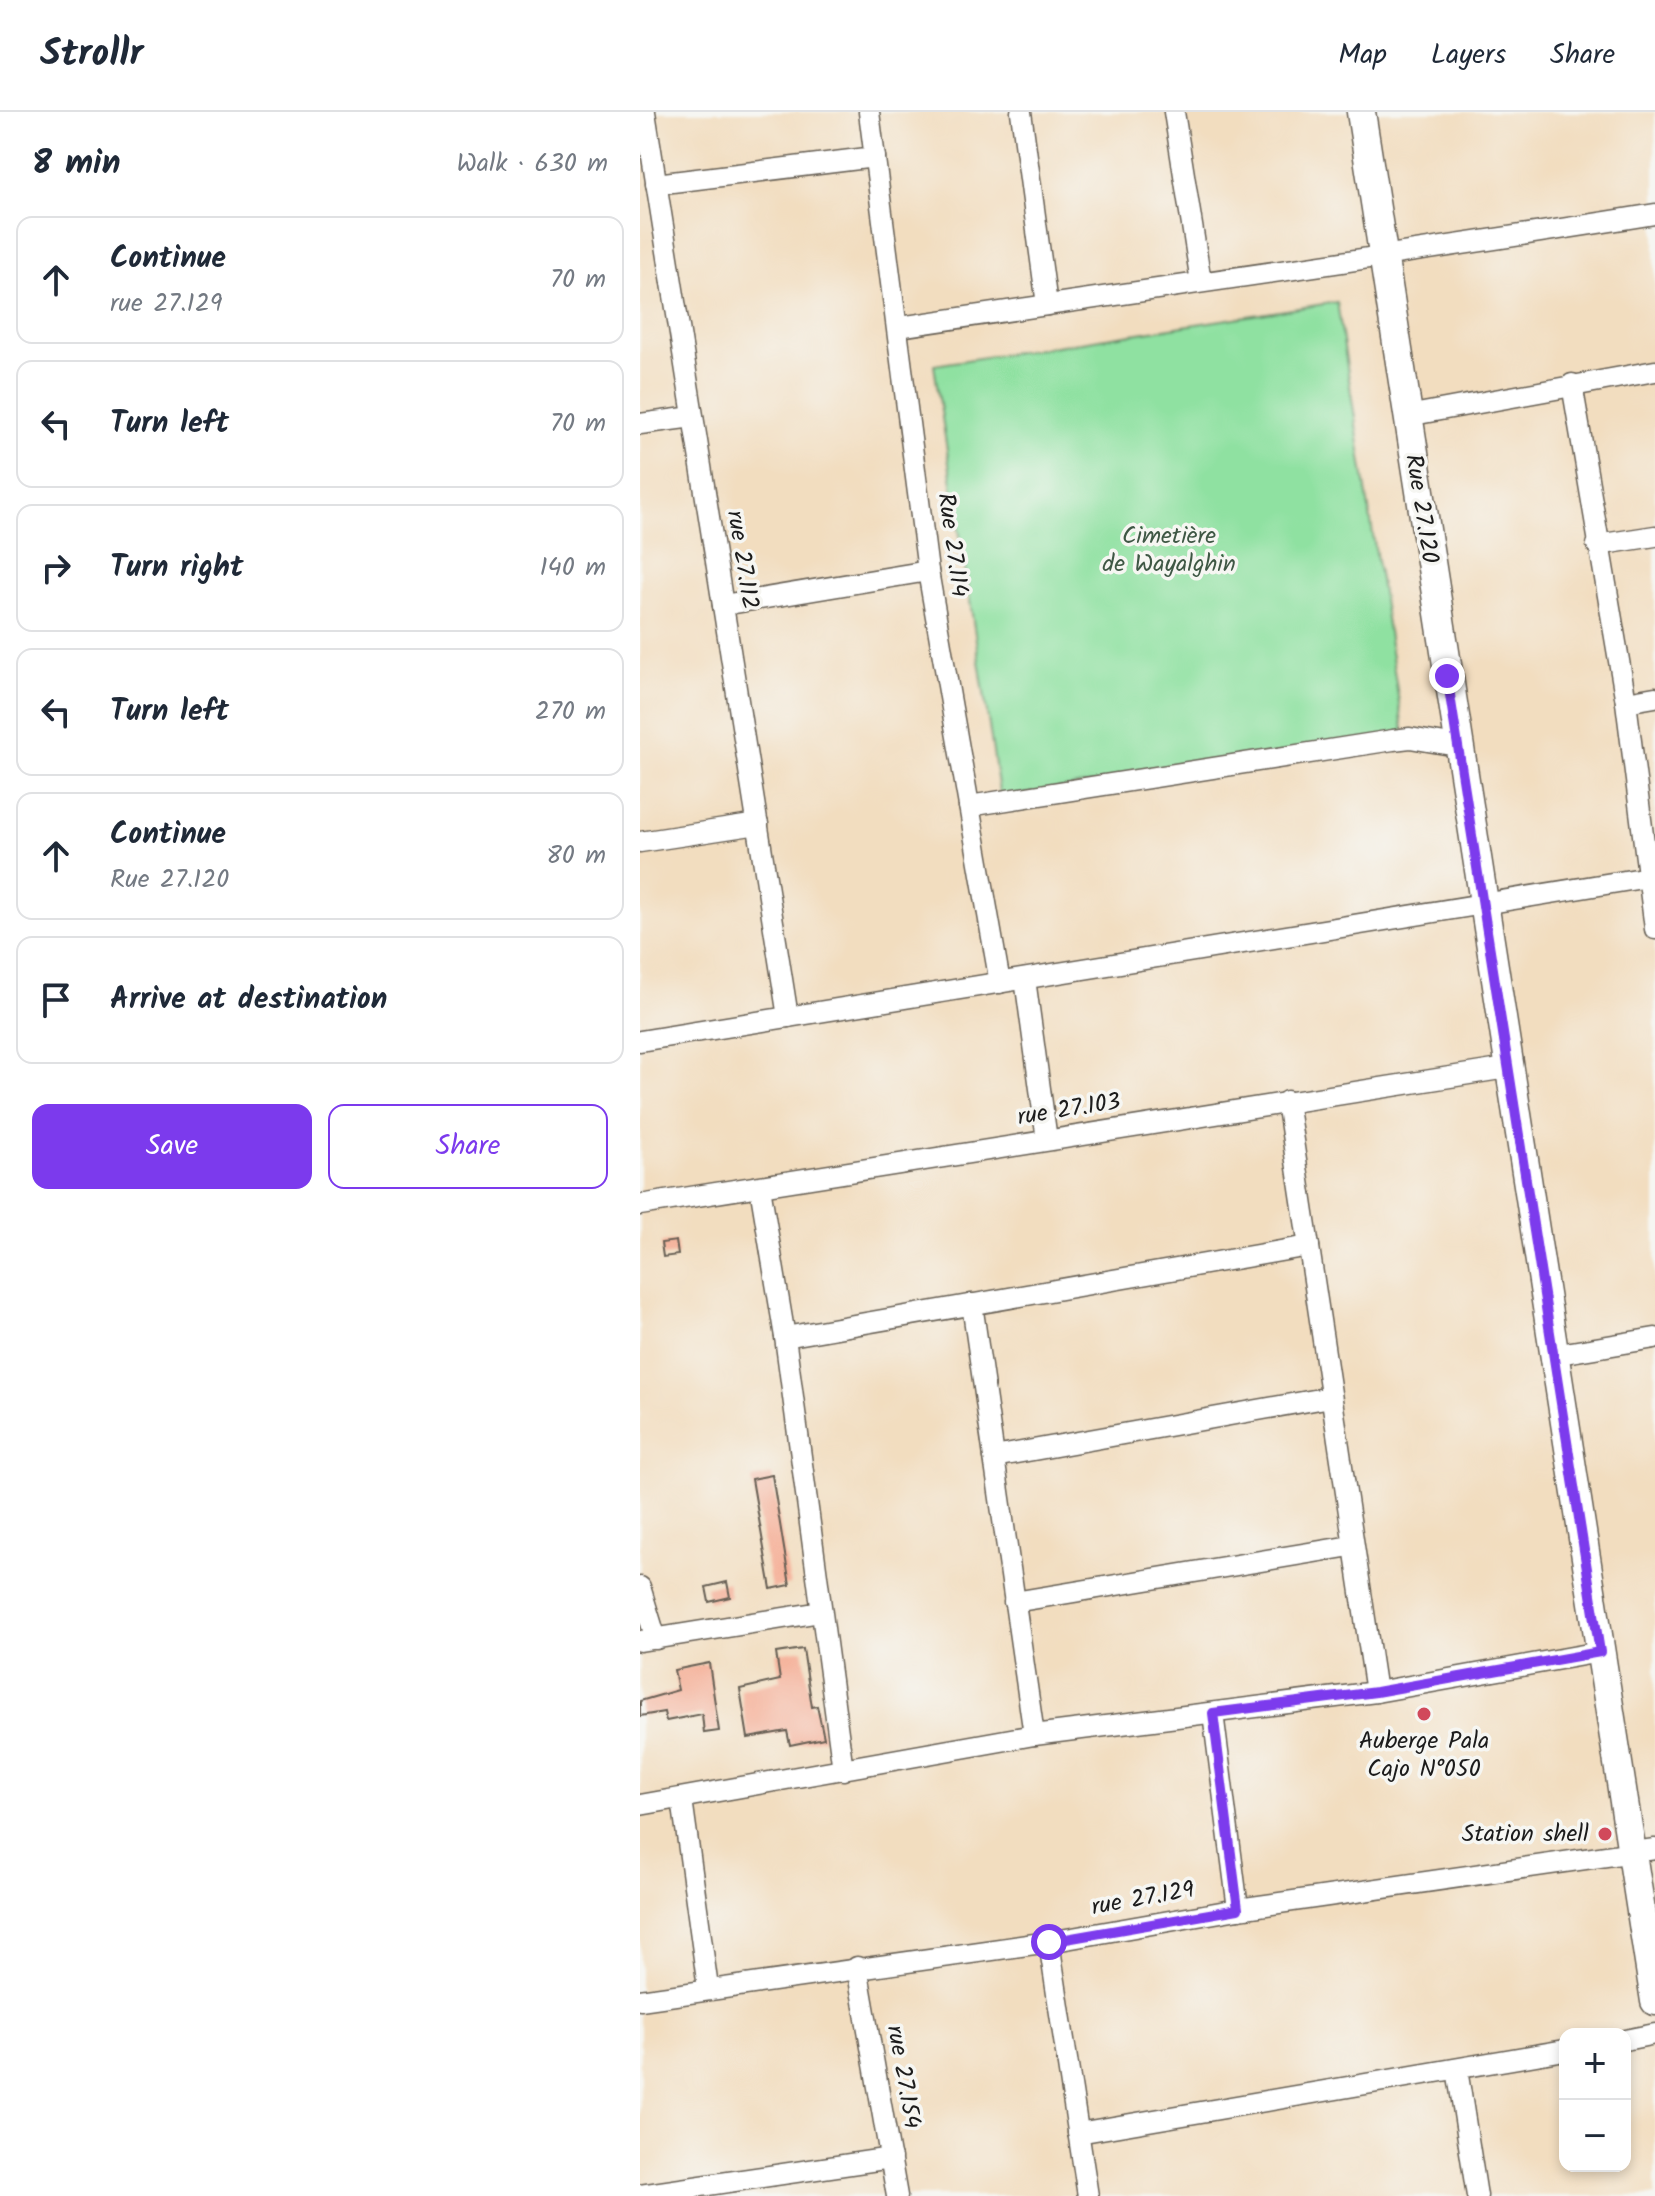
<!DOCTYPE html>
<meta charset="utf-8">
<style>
:root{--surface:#fff;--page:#f2f2f3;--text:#1f2937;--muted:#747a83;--line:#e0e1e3;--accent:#7c3aed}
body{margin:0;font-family:Kalam,sans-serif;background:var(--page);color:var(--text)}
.controls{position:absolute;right:24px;bottom:24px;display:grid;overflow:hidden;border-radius:16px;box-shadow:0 4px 12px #0003}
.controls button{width:72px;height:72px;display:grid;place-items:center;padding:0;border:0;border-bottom:2px solid var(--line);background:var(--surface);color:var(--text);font:40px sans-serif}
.stop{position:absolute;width:24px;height:24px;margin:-18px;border:6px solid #7c3aed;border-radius:50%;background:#fff}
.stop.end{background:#7c3aed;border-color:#fff;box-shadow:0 2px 8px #0008}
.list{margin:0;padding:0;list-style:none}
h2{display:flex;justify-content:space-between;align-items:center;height:104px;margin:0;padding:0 32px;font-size:34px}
h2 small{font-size:26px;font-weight:400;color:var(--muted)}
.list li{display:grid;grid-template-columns:52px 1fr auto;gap:24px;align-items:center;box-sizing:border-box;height:128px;margin:0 16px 16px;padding:0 16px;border:2px solid var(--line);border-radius:16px}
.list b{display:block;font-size:30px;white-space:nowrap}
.list p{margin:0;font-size:26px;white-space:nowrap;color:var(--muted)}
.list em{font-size:26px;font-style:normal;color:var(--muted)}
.actions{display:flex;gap:16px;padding:24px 32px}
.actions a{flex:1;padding:18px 0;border:2px solid var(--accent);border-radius:16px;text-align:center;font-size:28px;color:var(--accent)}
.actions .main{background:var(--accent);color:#fff}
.icon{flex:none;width:44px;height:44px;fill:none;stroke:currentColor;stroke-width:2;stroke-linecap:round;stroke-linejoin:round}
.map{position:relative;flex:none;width:1015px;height:2084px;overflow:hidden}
header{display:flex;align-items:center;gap:48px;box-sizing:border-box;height:112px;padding:0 40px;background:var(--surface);border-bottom:2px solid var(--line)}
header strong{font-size:38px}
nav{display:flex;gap:44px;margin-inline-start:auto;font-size:28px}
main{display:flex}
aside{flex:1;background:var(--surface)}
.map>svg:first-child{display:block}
.green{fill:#8fe1a1;stroke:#567e5e;stroke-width:2}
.building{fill:#f5ab92}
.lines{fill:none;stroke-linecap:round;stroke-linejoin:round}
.street-casing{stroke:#676055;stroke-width:23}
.secondary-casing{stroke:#676055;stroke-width:31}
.street{stroke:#fff;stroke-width:20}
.secondary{stroke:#fff;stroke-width:28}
.route{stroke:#7c3aed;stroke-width:10}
.poi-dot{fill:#d1495b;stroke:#f6f6f2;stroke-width:3}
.labels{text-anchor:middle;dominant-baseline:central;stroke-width:7;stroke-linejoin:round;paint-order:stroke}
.street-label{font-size:24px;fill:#1c1c1c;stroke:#f6f6f2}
.park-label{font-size:24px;fill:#3e5744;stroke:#f6f6f2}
.poi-label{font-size:24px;fill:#1c1c1c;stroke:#f6f6f2}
</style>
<header>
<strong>Strollr</strong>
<nav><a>Map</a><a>Layers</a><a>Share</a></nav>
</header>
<main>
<aside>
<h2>8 min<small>Walk · 630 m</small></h2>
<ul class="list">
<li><svg class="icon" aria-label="ahead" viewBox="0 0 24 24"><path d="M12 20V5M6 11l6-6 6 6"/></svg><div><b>Continue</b><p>rue 27.129</p></div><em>70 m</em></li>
<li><svg class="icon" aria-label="left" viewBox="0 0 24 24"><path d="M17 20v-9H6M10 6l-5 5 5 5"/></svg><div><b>Turn left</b></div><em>70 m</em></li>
<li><svg class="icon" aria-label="right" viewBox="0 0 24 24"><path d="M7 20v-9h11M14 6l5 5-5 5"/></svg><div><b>Turn right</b></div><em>140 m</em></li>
<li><svg class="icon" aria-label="left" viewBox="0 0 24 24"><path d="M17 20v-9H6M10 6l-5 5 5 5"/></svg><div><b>Turn left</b></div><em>270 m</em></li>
<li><svg class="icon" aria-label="ahead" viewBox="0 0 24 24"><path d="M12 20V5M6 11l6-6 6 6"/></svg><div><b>Continue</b><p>Rue 27.120</p></div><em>80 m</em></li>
<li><svg class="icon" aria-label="arrive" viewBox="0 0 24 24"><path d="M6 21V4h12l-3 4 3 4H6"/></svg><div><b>Arrive at destination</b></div></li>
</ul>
<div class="actions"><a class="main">Save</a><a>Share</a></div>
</aside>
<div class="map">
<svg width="1015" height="2084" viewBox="0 0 1015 2084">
<rect width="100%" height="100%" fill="#f6f6f2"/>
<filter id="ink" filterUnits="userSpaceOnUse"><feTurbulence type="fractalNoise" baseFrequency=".0125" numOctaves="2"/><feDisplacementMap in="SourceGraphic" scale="16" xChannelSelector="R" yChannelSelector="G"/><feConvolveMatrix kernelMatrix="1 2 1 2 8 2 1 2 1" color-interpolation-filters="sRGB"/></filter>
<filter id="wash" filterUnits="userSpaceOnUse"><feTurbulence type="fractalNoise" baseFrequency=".006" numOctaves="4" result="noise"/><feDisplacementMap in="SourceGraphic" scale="32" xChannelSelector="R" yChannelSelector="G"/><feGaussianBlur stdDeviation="1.8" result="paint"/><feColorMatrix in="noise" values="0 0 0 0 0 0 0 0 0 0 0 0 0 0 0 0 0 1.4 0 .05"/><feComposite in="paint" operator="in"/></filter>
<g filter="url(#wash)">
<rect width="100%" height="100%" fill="#f2ddbf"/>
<!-- green -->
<path class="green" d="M697 190 764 623 360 686 294 253Z"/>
<g id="blocks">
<!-- building -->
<g class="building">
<path d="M36 1129 38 1143 23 1145 21 1131Z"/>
<path d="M132 1363 150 1473 131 1477 112 1367Z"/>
<path d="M87 1470 90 1485 69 1490 66 1475Z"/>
<path d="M163 1537 172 1595 177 1594 184 1626 150 1633 147 1619 108 1626 100 1577 140 1568 136 1541Z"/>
<path d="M69 1551 79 1619 64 1621 62 1602 26 1609 24 1600 0 1604V1589L38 1578 34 1558Z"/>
</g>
</g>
</g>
<g filter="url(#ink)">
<use href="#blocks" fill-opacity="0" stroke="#676055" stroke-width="2"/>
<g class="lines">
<defs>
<g id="street">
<path d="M5 0 148 905"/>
<path d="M229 0 288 459 360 871"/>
<path d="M381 0 407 193"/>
<path d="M534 0 561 170"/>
<path d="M16 72 235 45"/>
<path d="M259 215C511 177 763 143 1015 102"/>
<path d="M932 272 986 590 1015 817"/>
<path d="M767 304 1015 259"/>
<path d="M0 312 53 305"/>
<path d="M957 433 1015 424"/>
<path d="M83 493 288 459"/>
<path d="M986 590 1015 585"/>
<path d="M329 694 753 628 770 626 817 634"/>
<path d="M0 730 118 712"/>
<path d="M385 867 407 1028"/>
<path d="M0 929 1015 764"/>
<path d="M647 989 736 1580"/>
<path d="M120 1075 145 1225 203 1658"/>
<path d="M0 1093 867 956"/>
<path d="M332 1192 394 1623"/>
<path d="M145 1225 669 1134"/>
<path d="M913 1243 1015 1226"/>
<path d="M354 1345 691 1285"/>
<path d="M0 1475 16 1527"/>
<path d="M374 1490 711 1434"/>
<path d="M0 1529 181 1500"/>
<path d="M573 1601 598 1797"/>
<path d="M42 1687 68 1876"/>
<path d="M0 1693 394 1623 736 1580 960 1540"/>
<path d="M409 1830 448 2084"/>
<path d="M217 1855 257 2084"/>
<path d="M0 1888 409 1830 598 1797 1015 1737"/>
<path d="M985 1928 1015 1922"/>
<path d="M817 1957 837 2084"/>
<path d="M438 2021 925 1938"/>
<path d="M0 2083 251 2046"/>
</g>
<path id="secondary" d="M721 0 1015 1889"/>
</defs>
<!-- street casing -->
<use href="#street" class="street-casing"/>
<!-- secondary casing -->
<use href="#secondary" class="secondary-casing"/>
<!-- street -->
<use href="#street" class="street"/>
<!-- secondary -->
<use href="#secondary" class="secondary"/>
</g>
</g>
<g class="lines" filter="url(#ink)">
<!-- route -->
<path class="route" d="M409 1830 598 1797 573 1601 736 1580 960 1540 807 564"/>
</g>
<!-- markers -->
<g class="poi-dot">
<circle cx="784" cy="1602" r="8"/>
<circle cx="965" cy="1722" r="8"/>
</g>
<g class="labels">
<!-- street labels -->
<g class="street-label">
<text transform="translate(781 397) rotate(81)">Rue 27.120</text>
<text transform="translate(312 433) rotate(82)">Rue 27.114</text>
<text transform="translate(102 448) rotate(81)">rue 27.112</text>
<text transform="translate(429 998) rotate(-9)">rue 27.103</text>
<text transform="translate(503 1787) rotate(-10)">rue 27.129</text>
<text transform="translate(263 1965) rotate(80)">rue 27.154</text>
</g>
<!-- park labels -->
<g class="park-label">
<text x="529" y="424">Cimetière<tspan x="529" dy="28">de Wayalghin</tspan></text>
</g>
<!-- poi labels -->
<g class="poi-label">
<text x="784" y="1629">Auberge Pala<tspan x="784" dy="28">Cajo N°050</tspan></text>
<text x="949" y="1722" text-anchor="end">Station shell</text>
</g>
</g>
</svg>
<div class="controls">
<button>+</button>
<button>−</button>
</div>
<div class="stop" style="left:409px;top:1830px"></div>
<div class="stop end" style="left:807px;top:564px"></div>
</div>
</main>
